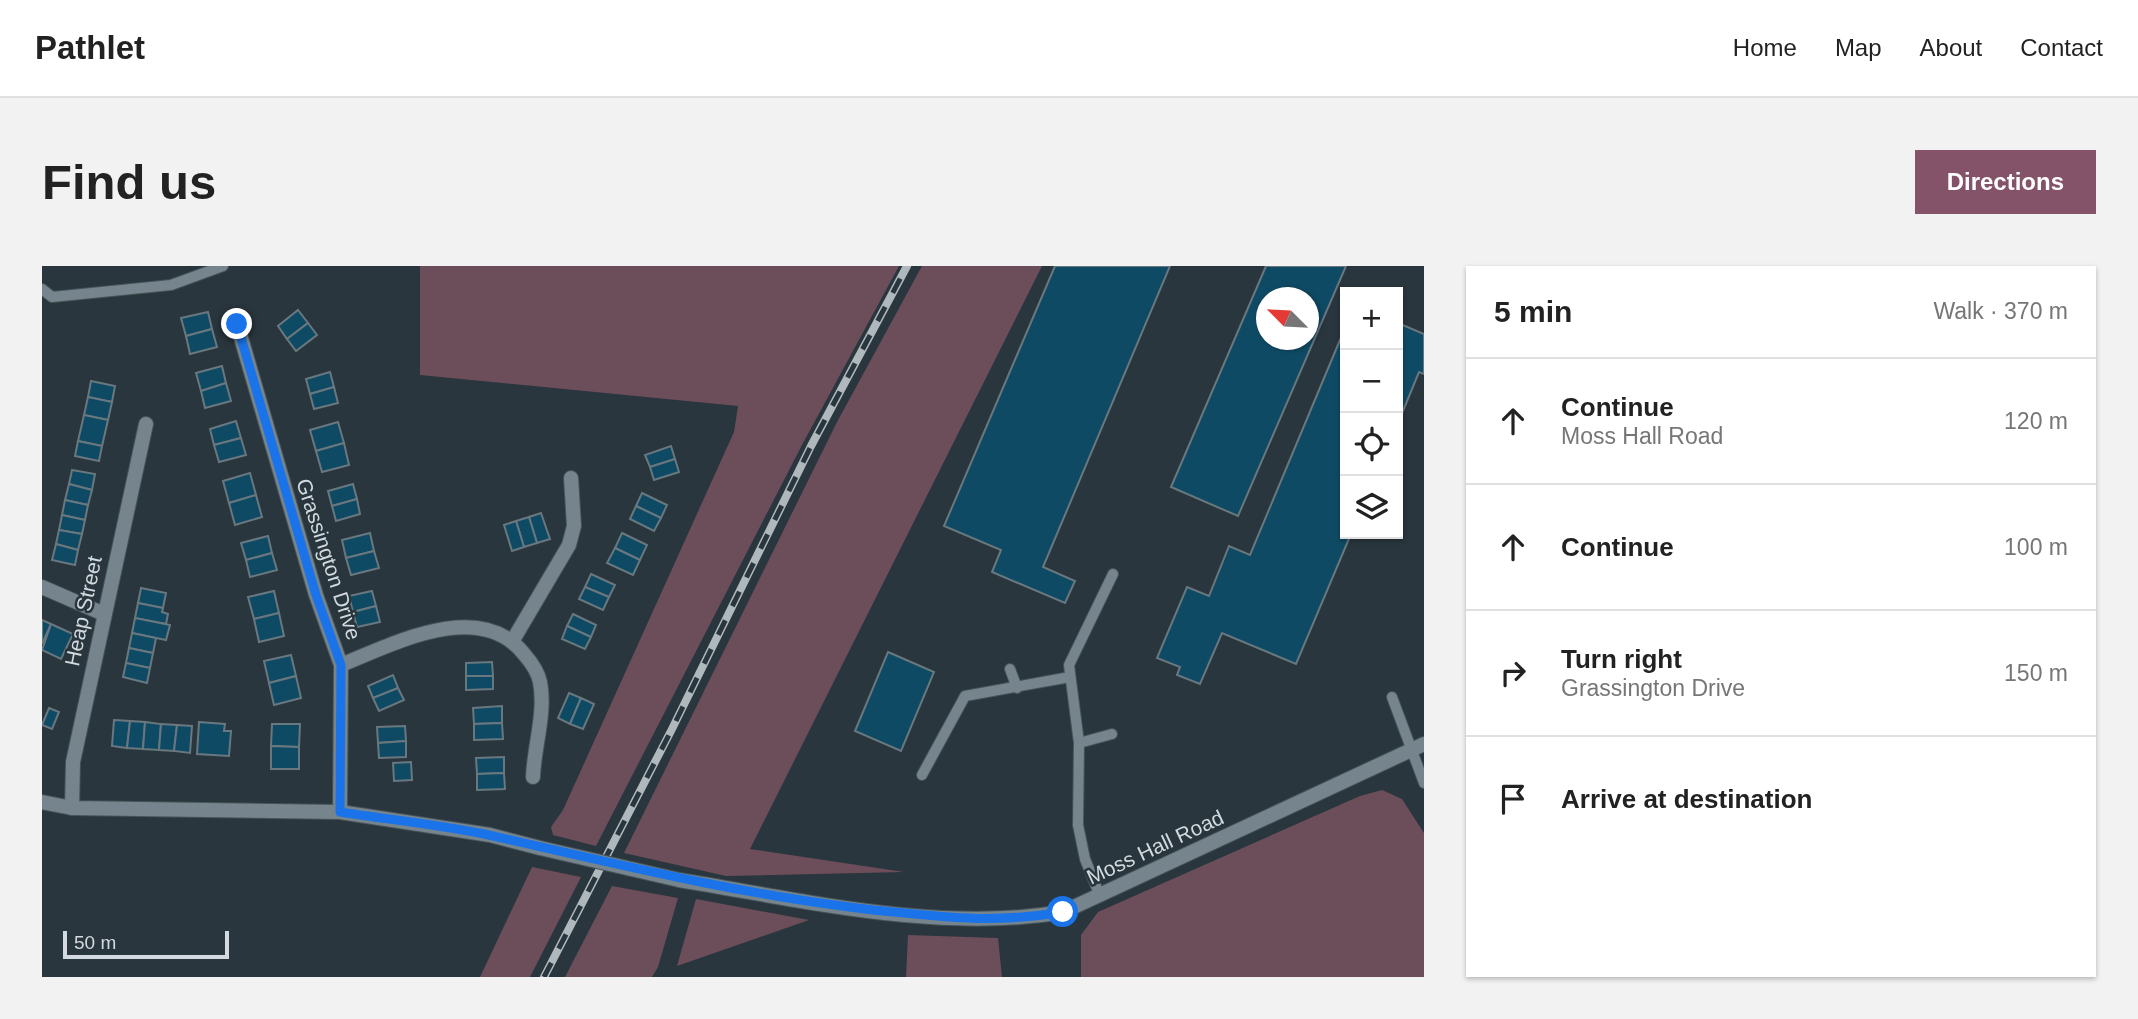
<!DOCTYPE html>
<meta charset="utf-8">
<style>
:root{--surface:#fff;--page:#f2f2f2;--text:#222;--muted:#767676;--line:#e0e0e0;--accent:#855369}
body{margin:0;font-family:Helvetica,sans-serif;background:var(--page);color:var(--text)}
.controls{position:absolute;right:21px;top:21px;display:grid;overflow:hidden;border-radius:0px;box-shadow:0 2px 5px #0004}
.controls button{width:63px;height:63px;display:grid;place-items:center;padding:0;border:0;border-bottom:2px solid var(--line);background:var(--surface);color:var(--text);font:35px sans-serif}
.compass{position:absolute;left:1214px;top:21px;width:63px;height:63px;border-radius:50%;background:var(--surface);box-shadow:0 2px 5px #0004;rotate:294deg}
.scale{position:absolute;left:21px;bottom:18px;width:166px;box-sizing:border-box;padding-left:7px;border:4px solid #d2dadf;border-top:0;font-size:19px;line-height:24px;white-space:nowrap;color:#d2dadf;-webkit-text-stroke:5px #29363d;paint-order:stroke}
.stop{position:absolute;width:21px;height:21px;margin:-16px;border:5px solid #1a73e8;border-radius:50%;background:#fff}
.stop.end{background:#1a73e8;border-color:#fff;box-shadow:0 2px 7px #0008}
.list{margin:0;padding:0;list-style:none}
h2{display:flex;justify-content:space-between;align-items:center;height:91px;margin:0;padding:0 28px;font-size:30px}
h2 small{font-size:23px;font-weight:400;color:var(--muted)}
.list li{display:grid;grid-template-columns:46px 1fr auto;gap:21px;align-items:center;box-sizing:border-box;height:126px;padding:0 28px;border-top:2px solid var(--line)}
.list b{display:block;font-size:26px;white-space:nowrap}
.list p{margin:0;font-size:23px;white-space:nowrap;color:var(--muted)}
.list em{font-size:23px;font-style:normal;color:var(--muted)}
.icon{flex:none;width:38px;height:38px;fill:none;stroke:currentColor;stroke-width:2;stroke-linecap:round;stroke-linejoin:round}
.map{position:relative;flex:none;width:1382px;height:711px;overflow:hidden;border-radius:0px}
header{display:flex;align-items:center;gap:42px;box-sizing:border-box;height:98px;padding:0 35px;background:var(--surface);border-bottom:2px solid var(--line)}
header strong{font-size:33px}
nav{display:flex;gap:38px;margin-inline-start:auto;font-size:24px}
.intro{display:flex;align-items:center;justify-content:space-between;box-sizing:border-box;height:168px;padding:0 42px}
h1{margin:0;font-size:49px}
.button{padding:18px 32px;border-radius:0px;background:var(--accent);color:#fff;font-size:24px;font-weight:700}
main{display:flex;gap:42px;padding:0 42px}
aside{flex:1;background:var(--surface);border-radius:0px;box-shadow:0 2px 5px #0004}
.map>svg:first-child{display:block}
.green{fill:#6c4d5a}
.building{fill:#0f4a64;stroke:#69777f;stroke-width:2;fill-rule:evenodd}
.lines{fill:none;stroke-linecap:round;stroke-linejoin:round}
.service-casing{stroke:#475358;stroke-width:12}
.minor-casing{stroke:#475358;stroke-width:16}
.tertiary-casing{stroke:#475358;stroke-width:16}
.service{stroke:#76858d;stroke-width:10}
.minor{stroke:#76858d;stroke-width:14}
.tertiary{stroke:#76858d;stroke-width:14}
.rail-casing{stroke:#afb8bd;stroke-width:8}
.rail{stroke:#29363d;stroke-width:5;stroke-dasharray:16;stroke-linecap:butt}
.tertiary-bridge-casing{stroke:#475358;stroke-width:16;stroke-linecap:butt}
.tertiary-bridge{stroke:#76858d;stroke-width:14}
.route{stroke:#1a73e8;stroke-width:9}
.labels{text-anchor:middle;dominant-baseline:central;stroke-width:5;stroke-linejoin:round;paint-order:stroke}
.street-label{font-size:21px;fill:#d2dadf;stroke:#29363d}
</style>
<header>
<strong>Pathlet</strong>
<nav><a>Home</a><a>Map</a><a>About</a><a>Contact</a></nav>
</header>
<div class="intro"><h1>Find us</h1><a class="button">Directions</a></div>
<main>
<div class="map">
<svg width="1382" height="711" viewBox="0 0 1382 711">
<rect width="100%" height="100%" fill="#29363d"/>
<!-- green -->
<g class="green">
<path d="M378 0H857L760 179 554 580 511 569 509 561 521 544 692 166 696 140 378 109Z"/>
<path d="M880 0H1000L708 583 862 606 684 610 582 587 795 156Z"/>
<path d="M1340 524 1360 533 1382 567V711H1039V669L1056 646 1318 530Z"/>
<path d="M490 601 539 611 488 711H438Z"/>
<path d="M570 620 636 632 616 701 610 711H523Z"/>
<path d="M654 633 767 654 635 700Z"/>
<path d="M866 669 956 672 960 711H864Z"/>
</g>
<!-- building -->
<g class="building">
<path d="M1013 0H1128L1001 301 1033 315 1023 337 950 306 959 284 902 260Z"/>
<path d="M1224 0H1304L1196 250 1129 221ZM1224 32H1266V74H1224Z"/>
<path d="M256 44 266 57 245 73 236 60Z"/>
<path d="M166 46 170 63 144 70 139 52Z"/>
<path d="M266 57 275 69 254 85 245 73Z"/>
<path d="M1356 57 1382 68V108L1377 106 1356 157Z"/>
<path d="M1303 62V268H1309L1254 398 1180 367 1158 418 1135 409 1138 401 1115 392 1145 321 1167 330 1187 280 1208 289Z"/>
<path d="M170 63 175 81 148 88 144 70Z"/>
<path d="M180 100 184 117 159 125 154 107Z"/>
<path d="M288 106 292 121 268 128 264 113Z"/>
<path d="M49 115 73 120 70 136 46 131Z"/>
<path d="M184 117 189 135 163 142 159 125Z"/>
<path d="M292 121 296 137 272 143 268 128Z"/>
<path d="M46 131 70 136 66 154 42 149Z"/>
<path d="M42 149 66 154 60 180 36 175Z"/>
<path d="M194 155 199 172 172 179 168 163Z"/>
<path d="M296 156 302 177 274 185 268 164Z"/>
<path d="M199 172 204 189 177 196 172 179Z"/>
<path d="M36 175 60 180 57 195 33 190Z"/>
<path d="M302 177 307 199 280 206 274 185Z"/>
<path d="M629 180 633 193 608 201 603 189Z"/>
<path d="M633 193 637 206 612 214 608 201Z"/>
<path d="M30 204 53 208 50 224 27 218Z"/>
<path d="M208 207 214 229 187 237 181 215Z"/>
<path d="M27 218 50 224 46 239 23 234Z"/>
<path d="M311 218 315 233 290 240 286 225Z"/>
<path d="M600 227 625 239 619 252 594 240Z"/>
<path d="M214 229 220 251 193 259 187 237Z"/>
<path d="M315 233 318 248 294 255 290 240Z"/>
<path d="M23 234 46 239 43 254 20 249Z"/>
<path d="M594 240 619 252 612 265 588 253Z"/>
<path d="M499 247 508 273 495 277 487 251Z"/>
<path d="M20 249 43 254 40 268 17 264Z"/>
<path d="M487 251 495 277 482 281 474 255Z"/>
<path d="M474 255 482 281 470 285 462 259Z"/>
<path d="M17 264 40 268 36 284 14 278Z"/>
<path d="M328 267 332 285 304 292 300 274Z"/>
<path d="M580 267 605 279 598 294 573 282Z"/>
<path d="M226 270 230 287 204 294 199 277Z"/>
<path d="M14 278 36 284 33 299 10 294Z"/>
<path d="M573 282 598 294 591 309 565 297Z"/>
<path d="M332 285 337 302 309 309 304 292Z"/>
<path d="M230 287 235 304 208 311 204 294Z"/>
<path d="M549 308 573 319 567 331 543 321Z"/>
<path d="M543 321 567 331 561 344 537 333Z"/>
<path d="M99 322 124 327 121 342 96 337Z"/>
<path d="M232 325 237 347 212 353 206 331Z"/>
<path d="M330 325 334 340 311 346 307 330Z"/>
<path d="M96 337 121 342 120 346 126 348 124 358 93 352Z"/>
<path d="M334 340 338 356 315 361 311 346Z"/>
<path d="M237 347 242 370 217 376 212 353Z"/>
<path d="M531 348 554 359 549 371 525 360Z"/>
<path d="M93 352 128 359 124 374 90 367Z"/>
<path d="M0 354 9 358 0 378Z"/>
<path d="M9 358 31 368 19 393 0 384Z"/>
<path d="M525 360 549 371 543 383 520 373Z"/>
<path d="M90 367 114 372 111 387 87 382Z"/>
<path d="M87 382 111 387 108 402 84 397Z"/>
<path d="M846 386 892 406 859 485 813 465Z"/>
<path d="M249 389 254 410 227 417 222 395Z"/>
<path d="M450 396 451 410H424V397Z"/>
<path d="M84 397 108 402 105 417 81 411Z"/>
<path d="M351 409 356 422 331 432 326 420Z"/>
<path d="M254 410 259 432 232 439 227 417Z"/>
<path d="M424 410H451V423L424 424Z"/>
<path d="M356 422 362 434 337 445 331 432Z"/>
<path d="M527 427 539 432 528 458 516 452Z"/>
<path d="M539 432 552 438 541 463 528 458Z"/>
<path d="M460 440V457L432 458 431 442Z"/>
<path d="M7 442 17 446 10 463 0 459Z"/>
<path d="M72 454 88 455 85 482 70 480Z"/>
<path d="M88 455 103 456 101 483 85 482Z"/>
<path d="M103 456 119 458 117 484 101 483Z"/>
<path d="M157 456 183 458 182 465H189L187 490 155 488Z"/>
<path d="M460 457 461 473 432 474V458Z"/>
<path d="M119 458 135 459 132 485 117 484Z"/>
<path d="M230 458H258L257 481 229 480Z"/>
<path d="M135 459 150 460 148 487 132 485Z"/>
<path d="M363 460 364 475 336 477 335 461Z"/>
<path d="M364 475V491L337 492 336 477Z"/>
<path d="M229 480 257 481V503H229Z"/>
<path d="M462 491V507L435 508 434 492Z"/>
<path d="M369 496 370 514 352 515 351 497Z"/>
<path d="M462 507 463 523 435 524V508Z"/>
</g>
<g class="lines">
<defs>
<g id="service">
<path d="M0 23 10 31 129 19 181 0"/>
<path d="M968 403 975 422"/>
<path d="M1350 431 1382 517"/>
<path d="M1037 477 1070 468"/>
<path d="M880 509 923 430 1028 411"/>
<path d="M1058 630 1043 593 1036 559 1037 477 1027 399 1071 308"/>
</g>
<g id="minor">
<path d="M195 58 274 329 299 399 298 546"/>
<path d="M0 321 62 348"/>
<path d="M471 374 527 279 532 260 529 212"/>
<path d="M299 399C351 378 438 332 482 388 489 396 496 406 498 416 504 446 492 481 491 511"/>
<path d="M30 542 31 496 104 158"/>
</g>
<g id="tertiary">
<path d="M0 536 30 542 298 546 448 569 498 582"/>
<path d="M637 614C761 634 896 667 1021 646L1382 478"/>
</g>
</defs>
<!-- service casing -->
<use href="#service" class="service-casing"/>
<!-- minor casing -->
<use href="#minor" class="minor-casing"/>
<!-- tertiary casing -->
<use href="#tertiary" class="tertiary-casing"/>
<!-- service -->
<use href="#service" class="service"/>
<!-- minor -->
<use href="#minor" class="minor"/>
<!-- tertiary -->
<use href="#tertiary" class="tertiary"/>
<defs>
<path id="rail" d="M502 711 630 463 769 180 865 0"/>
</defs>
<!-- rail casing -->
<use href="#rail" class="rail-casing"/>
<!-- rail -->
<use href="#rail" class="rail"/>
<defs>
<path id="tertiary-bridge" d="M498 582 637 614"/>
</defs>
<!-- tertiary-bridge casing -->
<use href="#tertiary-bridge" class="tertiary-bridge-casing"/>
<!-- tertiary-bridge -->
<use href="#tertiary-bridge" class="tertiary-bridge"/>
</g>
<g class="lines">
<!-- route -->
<path class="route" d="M195 58 274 329 299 399 298 546C349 554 401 559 451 570 579 599 700 629 831 644 902 651 950 658 1021 646"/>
</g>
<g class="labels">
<!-- street labels -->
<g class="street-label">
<text transform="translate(287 293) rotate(72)">Grassington Drive</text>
<text transform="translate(41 345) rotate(-78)">Heap Street</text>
<text transform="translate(1113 581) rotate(-25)">Moss Hall Road</text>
</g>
</g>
</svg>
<div class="controls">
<button>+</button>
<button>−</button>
<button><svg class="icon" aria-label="locate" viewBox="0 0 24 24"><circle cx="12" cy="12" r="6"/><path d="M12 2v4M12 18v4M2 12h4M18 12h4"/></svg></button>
<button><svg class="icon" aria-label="layers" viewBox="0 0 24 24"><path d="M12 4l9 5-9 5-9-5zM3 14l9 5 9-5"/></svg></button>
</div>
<svg class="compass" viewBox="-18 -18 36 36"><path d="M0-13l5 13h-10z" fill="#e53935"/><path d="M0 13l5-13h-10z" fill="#767676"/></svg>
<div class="scale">50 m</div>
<div class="stop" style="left:1021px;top:646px"></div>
<div class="stop end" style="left:195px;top:58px"></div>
</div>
<aside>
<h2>5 min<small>Walk · 370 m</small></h2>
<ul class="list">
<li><svg class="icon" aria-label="ahead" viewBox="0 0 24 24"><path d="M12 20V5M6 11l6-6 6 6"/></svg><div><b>Continue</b><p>Moss Hall Road</p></div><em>120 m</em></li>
<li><svg class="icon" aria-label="ahead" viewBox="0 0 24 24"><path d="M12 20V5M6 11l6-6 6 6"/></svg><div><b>Continue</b></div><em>100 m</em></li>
<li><svg class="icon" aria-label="right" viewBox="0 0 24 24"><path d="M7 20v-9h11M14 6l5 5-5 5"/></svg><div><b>Turn right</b><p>Grassington Drive</p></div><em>150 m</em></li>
<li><svg class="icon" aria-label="arrive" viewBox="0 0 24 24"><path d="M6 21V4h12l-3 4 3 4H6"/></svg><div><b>Arrive at destination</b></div></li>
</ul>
</aside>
</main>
